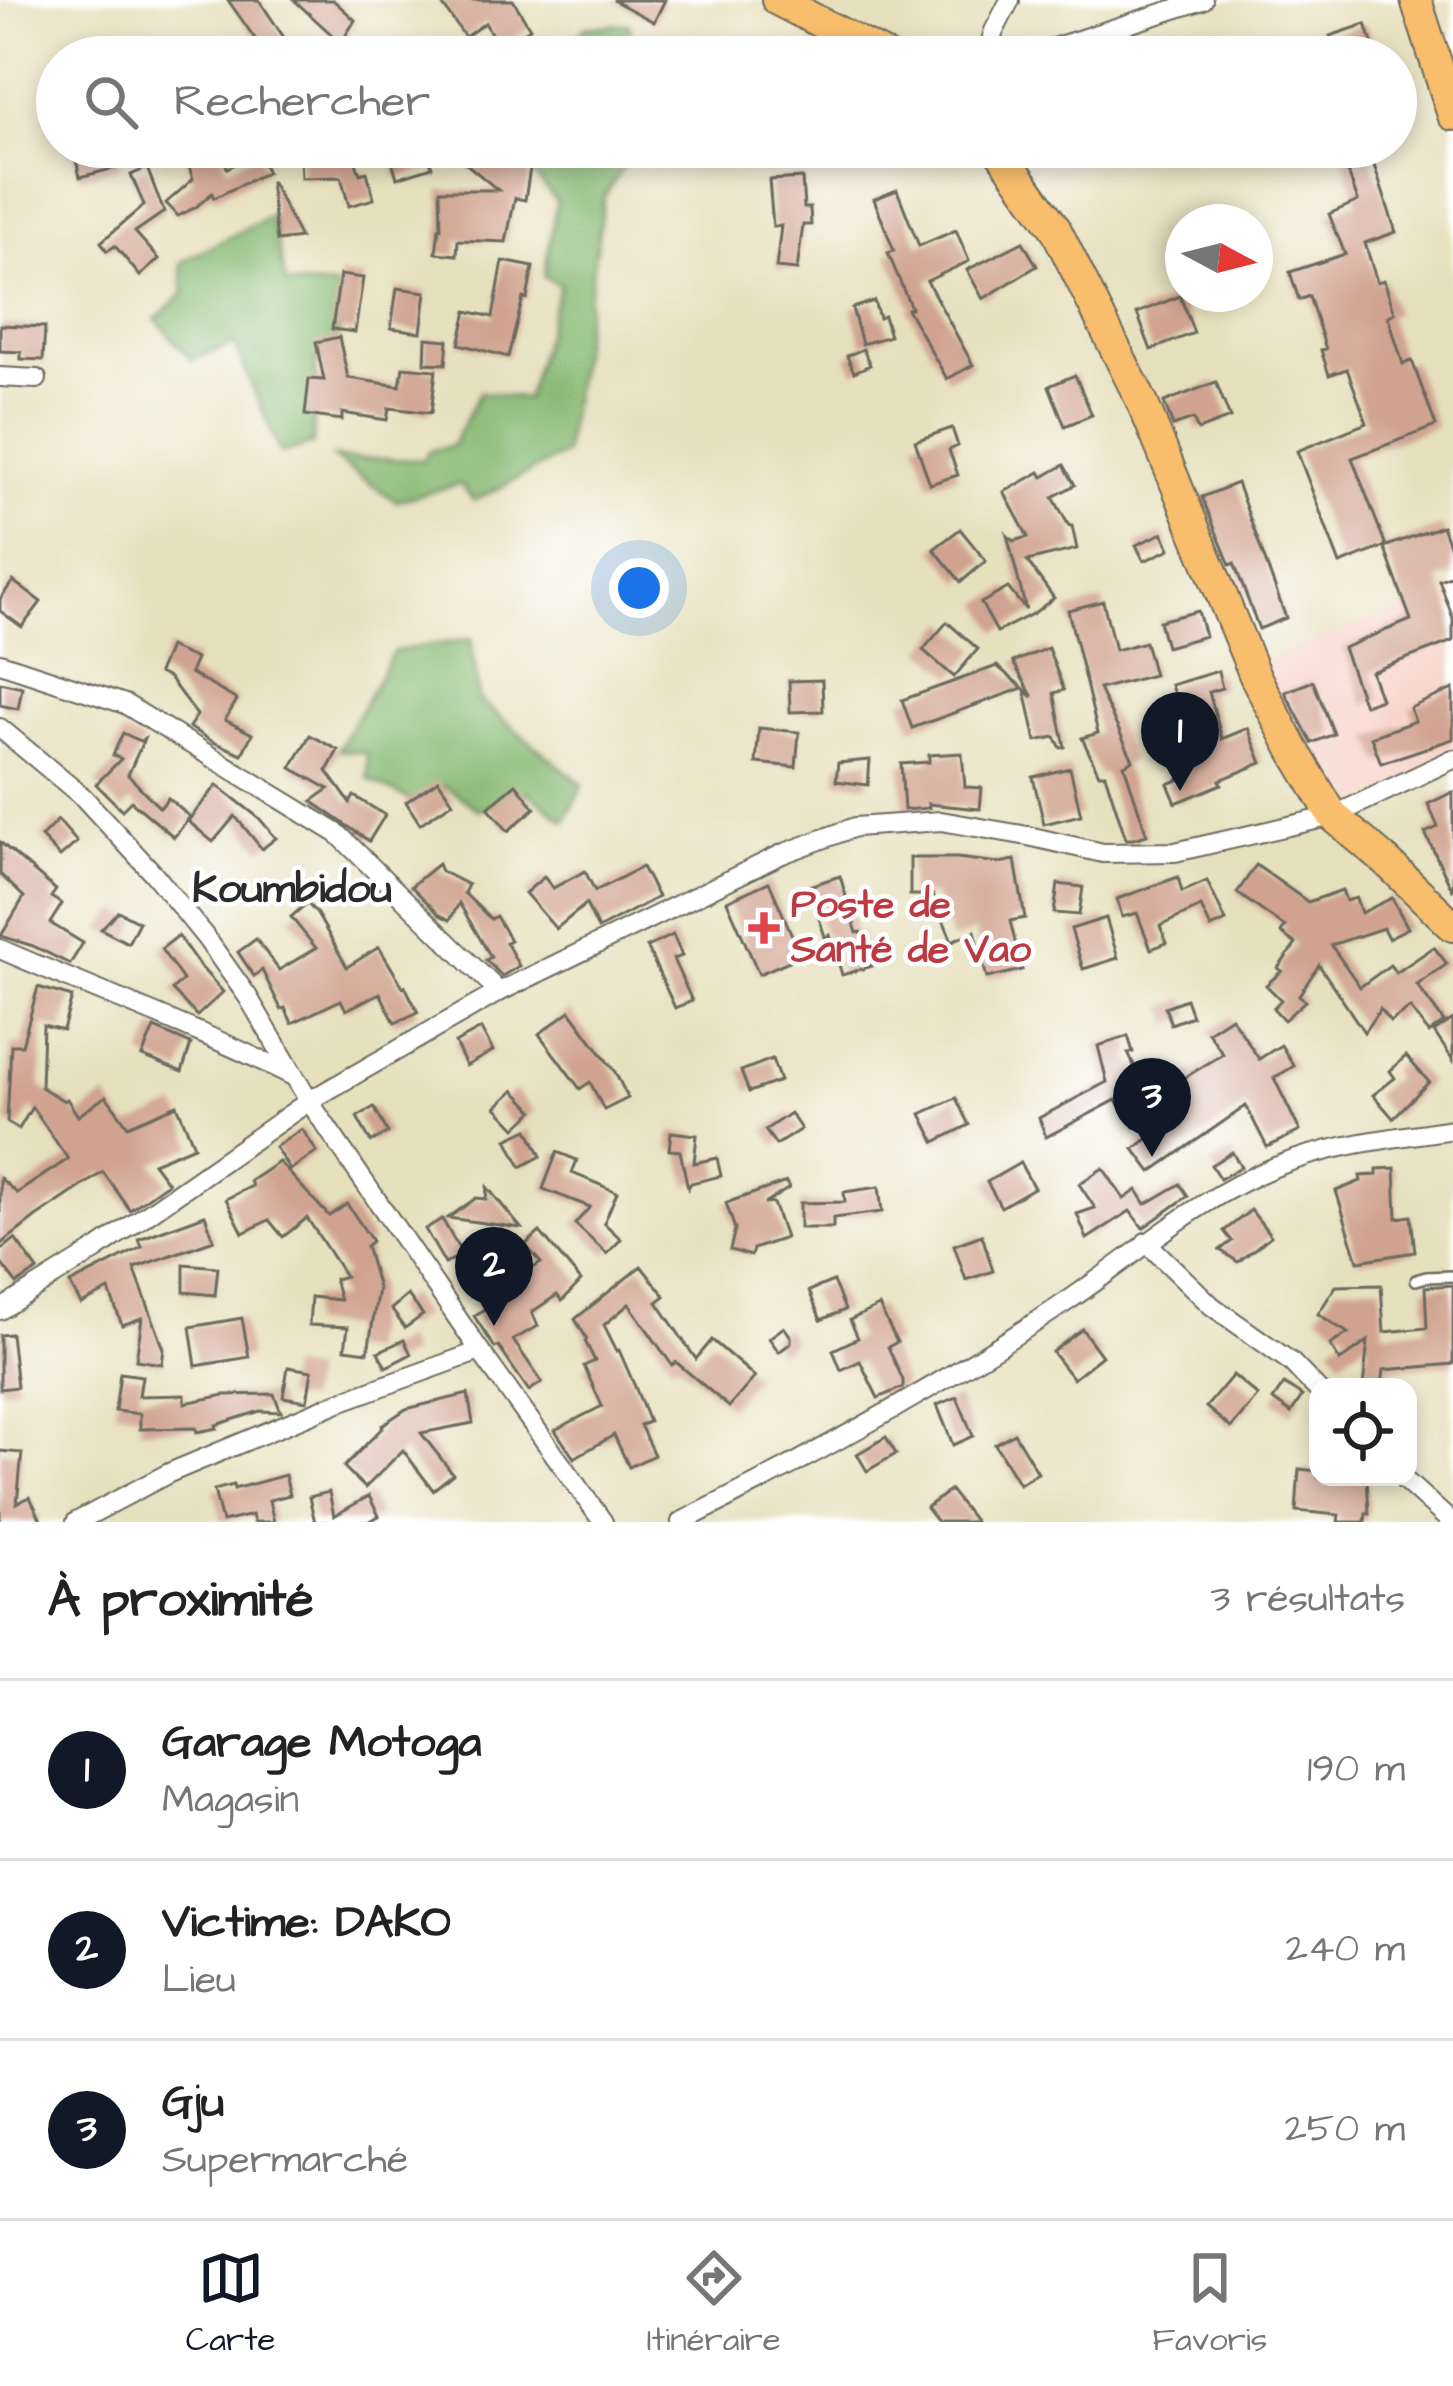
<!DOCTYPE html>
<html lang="fr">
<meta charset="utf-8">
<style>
:root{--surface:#fff;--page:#f2f2f2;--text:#222;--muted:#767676;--line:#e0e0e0;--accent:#111827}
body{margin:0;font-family:"Architects Daughter",sans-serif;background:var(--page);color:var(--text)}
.controls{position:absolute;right:36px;bottom:36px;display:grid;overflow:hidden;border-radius:24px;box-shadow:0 6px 18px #0003}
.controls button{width:108px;height:108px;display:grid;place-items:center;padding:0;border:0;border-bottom:3px solid var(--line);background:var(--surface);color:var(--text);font:60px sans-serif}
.compass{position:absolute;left:1165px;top:204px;width:108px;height:108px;border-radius:50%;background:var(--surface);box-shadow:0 6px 18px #0003;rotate:97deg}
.you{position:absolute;left:639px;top:588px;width:42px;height:42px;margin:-30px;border:9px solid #fff;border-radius:50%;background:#1a73e8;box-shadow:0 0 0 18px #1a73e833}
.badge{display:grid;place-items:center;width:78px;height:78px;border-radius:50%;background:var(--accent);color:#fff;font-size:39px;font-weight:700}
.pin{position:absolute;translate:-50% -99px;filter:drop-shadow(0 3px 6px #0008)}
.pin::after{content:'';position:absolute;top:63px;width:42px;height:36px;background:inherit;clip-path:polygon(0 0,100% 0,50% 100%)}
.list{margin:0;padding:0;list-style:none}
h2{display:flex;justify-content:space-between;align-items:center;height:156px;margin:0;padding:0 48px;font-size:51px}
h2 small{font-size:39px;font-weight:400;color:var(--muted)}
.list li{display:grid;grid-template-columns:78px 1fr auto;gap:36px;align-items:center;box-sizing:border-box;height:180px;padding:0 48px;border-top:3px solid var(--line)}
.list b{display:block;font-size:45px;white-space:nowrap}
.list p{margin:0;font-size:39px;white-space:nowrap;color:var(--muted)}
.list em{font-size:39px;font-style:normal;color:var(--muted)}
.icon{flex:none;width:66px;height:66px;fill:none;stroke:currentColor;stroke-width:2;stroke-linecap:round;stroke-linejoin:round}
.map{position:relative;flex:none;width:1453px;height:1522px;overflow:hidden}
.search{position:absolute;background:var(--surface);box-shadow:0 6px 18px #0003;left:36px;right:36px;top:36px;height:132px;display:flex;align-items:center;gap:30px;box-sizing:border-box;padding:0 42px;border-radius:66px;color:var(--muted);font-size:45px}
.sheet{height:696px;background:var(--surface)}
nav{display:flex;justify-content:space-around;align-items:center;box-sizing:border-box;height:168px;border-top:3px solid var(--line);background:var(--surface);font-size:33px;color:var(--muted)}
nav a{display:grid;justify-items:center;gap:6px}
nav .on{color:var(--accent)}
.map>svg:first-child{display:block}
.built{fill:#f6d1c6}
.forest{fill:#88b973;stroke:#5a724f;stroke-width:3}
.building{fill:#d0a390}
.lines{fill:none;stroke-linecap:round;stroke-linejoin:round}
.service-casing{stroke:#6c6a5e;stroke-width:14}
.minor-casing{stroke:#6c6a5e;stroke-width:22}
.primary-casing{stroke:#6c6a5e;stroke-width:34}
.service{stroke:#fff;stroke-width:9}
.minor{stroke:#fff;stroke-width:18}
.primary{stroke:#f9be6d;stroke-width:30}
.health-dot{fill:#e0444e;stroke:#fff;stroke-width:4.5}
.labels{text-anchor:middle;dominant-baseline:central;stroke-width:9;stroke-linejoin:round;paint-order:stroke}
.health-label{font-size:39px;font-weight:bold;fill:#be3a42;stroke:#fff;text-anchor:start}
.neighbourhood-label{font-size:42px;font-weight:bold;fill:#2b2b2b;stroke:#fff}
</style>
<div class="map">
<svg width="1453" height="1522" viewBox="0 0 1453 1522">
<rect width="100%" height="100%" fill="#fff"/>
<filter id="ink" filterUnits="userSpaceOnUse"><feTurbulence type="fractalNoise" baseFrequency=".00833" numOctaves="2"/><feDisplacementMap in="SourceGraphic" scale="24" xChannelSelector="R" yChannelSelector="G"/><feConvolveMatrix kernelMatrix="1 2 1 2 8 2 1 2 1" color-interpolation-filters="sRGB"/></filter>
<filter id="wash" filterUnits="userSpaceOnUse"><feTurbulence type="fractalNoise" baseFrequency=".004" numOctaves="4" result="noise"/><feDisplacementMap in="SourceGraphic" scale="48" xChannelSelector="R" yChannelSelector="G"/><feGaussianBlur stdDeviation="2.7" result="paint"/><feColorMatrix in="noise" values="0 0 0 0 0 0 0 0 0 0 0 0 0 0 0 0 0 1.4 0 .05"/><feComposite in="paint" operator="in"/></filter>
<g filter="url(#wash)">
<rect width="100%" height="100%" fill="#e6e0bd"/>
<!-- built -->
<path class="built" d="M1453 590V759L1333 816 1250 664Z"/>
<!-- forest -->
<g class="forest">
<path d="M629 24 634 57H564L585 27Z"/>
<path d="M544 147H636L604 197 564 454 474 501 460 484 396 501 333 458 424 460 428 451 452 446 480 392 526 399 560 285 544 277 557 202 534 174Z"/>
<path d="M271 216 286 284 343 288 337 351 316 360 313 444 281 454 234 344 191 360 156 319 184 293 181 262Z"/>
<path d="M471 639 479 700 583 785 565 821 528 792 479 810 445 786 414 802 368 779 367 753 338 750 394 651Z"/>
</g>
<g id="blocks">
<!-- building -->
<g class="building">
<path d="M228 0H259L297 57H262L254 45 258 43Z"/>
<path d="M294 0H333L355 20 341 43Z"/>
<path d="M439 0H513L530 28 499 47 485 23 465 37Z"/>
<path d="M613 0H665L654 22Z"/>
<path d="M1366 24 1377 57H1337L1330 36Z"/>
<path d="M73 147H116L120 167 80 177Z"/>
<path d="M183 147H221L227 168 258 153 267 172 214 198 212 193 196 207 178 216 166 203 193 179Z"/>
<path d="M324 147H350L360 174 367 172 374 199 349 206 341 177 301 178 300 156 327 155Z"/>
<path d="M388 147H426L432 167 397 178Z"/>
<path d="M446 147H483L503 164 530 168 525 200 515 198 506 242 458 240 457 255 436 253 439 228H441L440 190H498Z"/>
<path d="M1339 147H1368L1396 232 1365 243 1377 282 1384 280 1395 313 1388 316 1403 364 1412 361 1436 426 1352 458 1386 546 1340 564 1297 451 1367 423 1347 369 1329 375 1321 350 1326 349 1309 296 1299 300 1290 272 1345 254 1329 214 1358 201Z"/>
<path d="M147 168 164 212 135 232 159 259 140 276 115 246 107 251 101 242 144 205 131 175Z"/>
<path d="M802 178 804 208H810L811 225H803L797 270 776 268 781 226 773 227 769 180Z"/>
<path d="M270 182H272L300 238 277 241Z"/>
<path d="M897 190 919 246 956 230 969 261 927 281 973 365 947 379 907 309 911 308 888 253 894 251 874 199Z"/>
<path d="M1023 242 1037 266 983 299 967 270Z"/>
<path d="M503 261 533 267 527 299 523 298 508 357 459 344 467 311 493 317Z"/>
<path d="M340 275 363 278 355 332 332 329Z"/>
<path d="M397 288 426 292 421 332 391 328Z"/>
<path d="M1180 296 1194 333 1151 350 1137 313Z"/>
<path d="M874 301 879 318 884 316 890 336 862 344 852 308Z"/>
<path d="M0 325 45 327 43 360 21 359V352L0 351Z"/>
<path d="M339 337 348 378 400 386 403 367 436 370 431 413 389 408 387 420 342 413V420L305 415 309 379 324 380 316 342Z"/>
<path d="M426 338 448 340 446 364 425 363Z"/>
<path d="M863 349 870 365 854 372 847 356Z"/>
<path d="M1075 375 1092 415 1065 426 1049 386Z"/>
<path d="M1216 382 1230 418 1198 430 1193 419 1173 426 1164 402Z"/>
<path d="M952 428 958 446 949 450 958 475 930 484 915 441Z"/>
<path d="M1064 465 1075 485 1053 497 1069 526H1072L1077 549 1027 561 1054 598 1034 613 997 632 981 603 1008 588 1026 610 1007 535 1013 541 1028 537 1004 492 1040 472 1043 477Z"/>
<path d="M1237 483 1286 618 1259 629 1234 563 1230 565 1202 497Z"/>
<path d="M1442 526 1453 556V575L1439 580 1453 618V641L1371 672 1381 699 1364 705 1343 648 1411 620 1384 547Z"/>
<path d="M960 529 986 561 961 582 934 549Z"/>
<path d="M1163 533 1170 549 1144 561 1136 545Z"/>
<path d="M13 581 41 602 22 627 0 611V599Z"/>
<path d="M1103 601 1115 650 1145 642 1154 675 1099 689 1133 760 1124 765 1147 835 1133 839H1126L1105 774H1099L1082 738 1098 733 1068 610Z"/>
<path d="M1198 611 1205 636 1166 647 1159 621Z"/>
<path d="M947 622 978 649 954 677 923 650Z"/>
<path d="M169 647 196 659 190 673 237 700 225 720 252 734 242 754 213 742 189 727 197 715 169 678 158 673Z"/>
<path d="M1048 648 1064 690 1054 693 1065 747 1061 748 1055 737 1036 741 1025 690 1033 697 1013 662Z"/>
<path d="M997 666 1023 688 912 728 902 700Z"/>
<path d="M1218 671 1222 688 1209 692 1222 739 1248 728 1262 763 1220 780 1222 784 1176 803 1168 784 1188 776 1180 758 1194 752 1180 700 1176 701 1171 685Z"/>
<path d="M822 680 823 711 790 712 789 681Z"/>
<path d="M1313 681 1334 734 1312 743 1285 692Z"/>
<path d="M0 682 22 687 18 709 0 705Z"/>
<path d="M1453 689V739L1381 763 1371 737 1415 721 1410 708Z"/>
<path d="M759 728 799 732 796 767 756 763Z"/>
<path d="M123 733 140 741 144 739 128 775 160 808 168 798 190 817 174 837 131 801 122 810 96 784 121 759 113 755Z"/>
<path d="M310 735 338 750 327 771 350 803 354 796 385 815 369 841 314 803 312 801 329 789 291 768Z"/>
<path d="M962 753 965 787 982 788 980 809 928 804 929 808 904 810 901 764 929 762V755Z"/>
<path d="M870 760 868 785 836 781 838 763Z"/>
<path d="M1070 768 1081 815 1044 824 1033 777Z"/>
<path d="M438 780 453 802 420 824 406 802Z"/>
<path d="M516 784 535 808 508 831 488 807Z"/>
<path d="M217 785 259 818 276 838 262 849 235 816 213 842 188 821Z"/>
<path d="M1453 792V891L1425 833 1438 827 1428 804Z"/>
<path d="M58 820 77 842 60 857 41 837Z"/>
<path d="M0 842 56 890 51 897 62 904 50 923 83 943 70 964 33 946 1 936 24 897 0 874Z"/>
<path d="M910 858H957L999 863 1015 860 1025 918 1010 921 1022 970 987 978 975 931 952 941 933 895H910Z"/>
<path d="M438 864 441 871 468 885 464 893 491 919 496 916 510 940 506 942 519 966 502 976 486 960 491 957 459 903 450 920 440 915 411 886Z"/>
<path d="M1256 865 1308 902 1342 890 1346 901 1356 898 1361 913 1392 898 1408 928 1388 938 1383 928 1331 945 1360 987 1390 965 1396 973 1434 947 1447 964 1417 985 1444 1022 1429 1033 1410 1008 1390 1022 1380 1009 1364 1032 1319 965 1299 995 1305 1001 1284 1020 1273 1008 1281 1000 1266 985 1282 971 1278 968 1296 944 1281 933 1285 927 1237 893Z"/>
<path d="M642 867 658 897 598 929 586 904 556 929 525 893 544 877 553 888 585 871 595 891Z"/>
<path d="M840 876 857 933 861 932 872 966 842 975 830 935 825 937 809 886Z"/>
<path d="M1178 877 1182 892 1207 881 1226 921 1211 928 1201 907 1160 926 1167 943 1151 949 1137 913 1122 917 1117 899Z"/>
<path d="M769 882 801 956 759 974 727 901Z"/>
<path d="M1058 884 1083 887 1079 915 1054 913Z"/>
<path d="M307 903 317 914 347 967 379 947 403 987 405 986 418 1012 395 1023 380 993 346 1010 341 1000 292 1023 285 1008 281 1009 262 970 254 976 238 952 256 939 279 970 316 948 291 917Z"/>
<path d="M118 911 139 922 128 943 101 929Z"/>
<path d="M1106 918 1118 958 1083 969 1071 929Z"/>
<path d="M673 935 682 956 673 959 692 1001 675 1008 647 947Z"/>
<path d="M178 936 199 965 223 992 197 1016 172 990 183 980 161 949Z"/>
<path d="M38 987 72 997 63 1030 43 1025 41 1087 64 1101 67 1099 78 1116 106 1096 128 1126 177 1105 194 1146 153 1163 168 1183 130 1210 103 1172 36 1217 0 1245V1178L17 1193 68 1159 32 1107 19 1129 7 1122 11 1045H22Z"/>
<path d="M1186 999 1192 1016 1171 1024 1165 1007Z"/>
<path d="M570 1011 615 1072 628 1098 604 1110 590 1082 580 1089 539 1034Z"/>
<path d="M1231 1017 1259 1059 1281 1045 1294 1066 1274 1078 1300 1131 1267 1147 1246 1106 1151 1172 1134 1149 1173 1119 1169 1112 1134 1127 1116 1100 1046 1137 1039 1118 1107 1082 1098 1046 1128 1036 1133 1052 1128 1053 1147 1092 1155 1085 1161 1092 1223 1054 1208 1032Z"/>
<path d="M1453 1019V1060L1434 1032Z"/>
<path d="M154 1028 191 1044 182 1072 142 1056Z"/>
<path d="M481 1029 493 1051 466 1066 455 1043Z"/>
<path d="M1406 1056 1429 1082 1393 1118 1373 1095 1395 1078 1390 1071Z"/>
<path d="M772 1059 780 1081 749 1092 741 1071Z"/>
<path d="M514 1090 534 1111 516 1128 496 1107Z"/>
<path d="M956 1098 969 1125 935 1142 921 1114Z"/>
<path d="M374 1107 388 1133 371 1142 357 1117Z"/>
<path d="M790 1113 801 1129 776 1145 765 1130Z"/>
<path d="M302 1129 317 1152 290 1170 275 1147Z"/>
<path d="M528 1129 541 1156 521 1167 507 1139Z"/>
<path d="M671 1132 697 1135 694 1163 717 1158 721 1176 691 1183 688 1188 680 1151 669 1150Z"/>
<path d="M557 1152 577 1160 572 1173 617 1192 604 1223 621 1239 607 1254 575 1224 590 1207 543 1189Z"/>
<path d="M1232 1152 1241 1167 1220 1179 1211 1165Z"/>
<path d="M279 1162 329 1216 347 1204 372 1241 366 1246 378 1288 368 1352 345 1349 348 1327 309 1325 311 1297 340 1300 334 1279 345 1276 307 1218 283 1237 269 1220 243 1233 226 1199 252 1186 250 1181Z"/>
<path d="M1020 1163 1034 1188 1001 1207 987 1182Z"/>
<path d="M1103 1168 1124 1199 1137 1190 1146 1204 1180 1184 1188 1196 1143 1228 1130 1211 1087 1239 1077 1214 1095 1208 1079 1184Z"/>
<path d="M1395 1168 1397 1218 1411 1216 1415 1252 1358 1261 1336 1191 1361 1181 1360 1176 1377 1175V1169Z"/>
<path d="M786 1182 789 1188 764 1204 773 1203 785 1238 753 1249 751 1256 730 1250 735 1229 726 1203Z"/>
<path d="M487 1187 521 1228 448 1218 476 1198 486 1199Z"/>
<path d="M879 1187 882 1212 833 1218V1228H800V1203L845 1202 844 1192Z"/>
<path d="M1251 1210 1271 1236 1238 1262 1220 1250 1232 1241 1224 1231Z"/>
<path d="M205 1215 214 1240 134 1268 164 1349 162 1364 136 1360 142 1318 122 1325 109 1290 81 1304 70 1284 142 1247 139 1239Z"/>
<path d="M442 1219 462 1254 445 1264 425 1229Z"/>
<path d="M540 1232 581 1281 562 1301 557 1295 532 1312 538 1326 513 1340 542 1382 529 1391 498 1346 495 1348 474 1316 498 1300 494 1293 541 1263 525 1245Z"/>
<path d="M982 1235 993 1271 966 1280 954 1245Z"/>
<path d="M15 1239 38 1270 17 1284 0 1262V1251Z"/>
<path d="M184 1264 218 1267 215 1295 184 1292Z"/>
<path d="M641 1266 665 1296 657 1302 696 1359 712 1340 755 1377 729 1407 676 1362 672 1365 629 1304 604 1325 617 1351 619 1350 636 1389 649 1422 640 1425 654 1455 629 1467 614 1435 574 1458 555 1430 602 1406 584 1366 595 1361 585 1341 587 1339 575 1319Z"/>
<path d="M833 1281 845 1310 821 1320 809 1291Z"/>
<path d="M1381 1285 1384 1332 1427 1328 1425 1287 1453 1285V1364L1384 1370 1382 1387H1363L1368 1341 1340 1361 1330 1345 1348 1333 1318 1314 1336 1286Z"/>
<path d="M408 1295 423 1315 405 1328 391 1309Z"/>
<path d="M879 1306 897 1342 888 1347 903 1380V1387L878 1398 860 1361 841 1370 833 1350 858 1338 850 1320Z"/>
<path d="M242 1318 249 1357 196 1366 190 1327Z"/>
<path d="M784 1327 791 1337V1343L779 1352 769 1338Z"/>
<path d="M1082 1329 1102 1356 1073 1379 1052 1352Z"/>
<path d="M11 1334 17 1387 0 1389V1335Z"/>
<path d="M404 1340 411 1354 386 1367 378 1352Z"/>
<path d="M288 1367 312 1371 307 1401 283 1397Z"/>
<path d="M120 1373 142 1376 139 1396 185 1395V1403L225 1395 274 1394 281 1412 260 1411 216 1425 217 1428 197 1432 196 1428 140 1429V1414L115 1411Z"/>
<path d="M1233 1375 1258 1396 1231 1428 1206 1407Z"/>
<path d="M1284 1384 1302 1396 1291 1413 1273 1400Z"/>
<path d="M468 1394 473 1423 421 1433 453 1474 433 1490 403 1450 365 1488 344 1467 383 1427 382 1425 406 1409Z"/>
<path d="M957 1397 973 1436 953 1445 937 1405Z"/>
<path d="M1014 1433 1038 1473 1019 1484 995 1444Z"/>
<path d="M886 1437 896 1454 867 1471 857 1454Z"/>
<path d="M0 1451 22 1453 17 1503 30 1497 42 1522H0Z"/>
<path d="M1299 1469 1318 1471V1477H1367L1369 1514 1366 1513 1365 1522H1338L1339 1515 1296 1511Z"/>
<path d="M285 1475 290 1495 269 1500 274 1522H254L252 1515 222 1522 214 1490 233 1485 234 1489Z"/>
<path d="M950 1490 975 1522H937L926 1508Z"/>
<path d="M329 1492 334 1516 369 1496 379 1516 368 1522H315L309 1497Z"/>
</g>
</g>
</g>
<g filter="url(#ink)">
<use href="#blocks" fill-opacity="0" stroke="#6c6a5e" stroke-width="3"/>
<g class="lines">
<defs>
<path id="service" d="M1416 1280 1426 1277 1453 1276"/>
<g id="minor">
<path d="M986 57 994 31 1010 0"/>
<path d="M1025 57 1203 0"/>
<path d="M0 377 37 379"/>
<path d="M0 663 125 704 338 834 499 992"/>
<path d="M0 728 83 797 154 874 206 938 248 997 309 1101 480 1351 603 1522"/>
<path d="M0 949C98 992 198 1028 293 1076"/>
<path d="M1146 1242 1212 1306 1291 1362 1318 1390"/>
<path d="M0 1310 96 1250 309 1101 499 992 782 854 855 827 941 821 1028 836 1103 853 1175 852 1333 816 1453 759"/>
<path d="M1401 1477 1451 1522"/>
<path d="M76 1522 169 1473 339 1402 480 1351"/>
<path d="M681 1522C815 1455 945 1384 1069 1300 1137 1254 1198 1198 1275 1167 1331 1144 1393 1138 1453 1129"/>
</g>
<g id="primary">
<path d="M777 0 887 57"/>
<path d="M1416 0 1453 115"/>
<path d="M997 147 1055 228 1143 404 1255 676 1293 749 1333 816 1387 862 1453 926"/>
</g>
</defs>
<!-- service casing -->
<use href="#service" class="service-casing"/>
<!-- minor casing -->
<use href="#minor" class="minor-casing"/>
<!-- primary casing -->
<use href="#primary" class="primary-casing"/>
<!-- service -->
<use href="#service" class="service"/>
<!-- minor -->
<use href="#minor" class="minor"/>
<!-- primary -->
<use href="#primary" class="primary"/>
</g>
</g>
<!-- markers -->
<path class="health-dot" d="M758 910h12v12h12v12h-12v12h-12v-12h-12v-12h12z"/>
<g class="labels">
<!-- health labels -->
<g class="health-label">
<text x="791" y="906">Poste de<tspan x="791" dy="45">Santé de Vao</tspan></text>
</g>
<!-- neighbourhood labels -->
<g class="neighbourhood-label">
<text x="292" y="890">Koumbidou</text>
</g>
</g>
</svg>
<div class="controls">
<button><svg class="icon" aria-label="locate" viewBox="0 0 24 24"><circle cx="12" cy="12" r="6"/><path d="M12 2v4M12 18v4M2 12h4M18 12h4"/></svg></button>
</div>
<svg class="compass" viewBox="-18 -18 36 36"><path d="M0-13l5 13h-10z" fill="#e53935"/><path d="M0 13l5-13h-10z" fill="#767676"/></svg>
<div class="you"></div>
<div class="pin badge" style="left:1180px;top:791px">1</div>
<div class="pin badge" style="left:494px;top:1326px">2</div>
<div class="pin badge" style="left:1152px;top:1157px">3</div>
<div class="search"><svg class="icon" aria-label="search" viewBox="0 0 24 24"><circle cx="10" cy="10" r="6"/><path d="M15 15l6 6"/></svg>Rechercher</div>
</div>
<section class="sheet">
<h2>À proximité<small>3 résultats</small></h2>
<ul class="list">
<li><span class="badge">1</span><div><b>Garage Motoga</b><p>Magasin</p></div><em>190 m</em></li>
<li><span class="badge">2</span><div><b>Victime: DAKO</b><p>Lieu</p></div><em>240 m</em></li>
<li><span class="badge">3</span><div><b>Gju</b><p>Supermarché</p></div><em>250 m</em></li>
</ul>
</section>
<nav>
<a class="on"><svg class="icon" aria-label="map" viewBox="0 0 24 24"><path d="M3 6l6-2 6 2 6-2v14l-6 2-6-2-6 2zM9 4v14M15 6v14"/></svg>Carte</a>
<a><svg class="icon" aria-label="directions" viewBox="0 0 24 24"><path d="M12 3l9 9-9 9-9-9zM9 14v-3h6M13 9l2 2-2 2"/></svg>Itinéraire</a>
<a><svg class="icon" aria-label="saved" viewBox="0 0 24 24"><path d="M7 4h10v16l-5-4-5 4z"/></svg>Favoris</a>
</nav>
